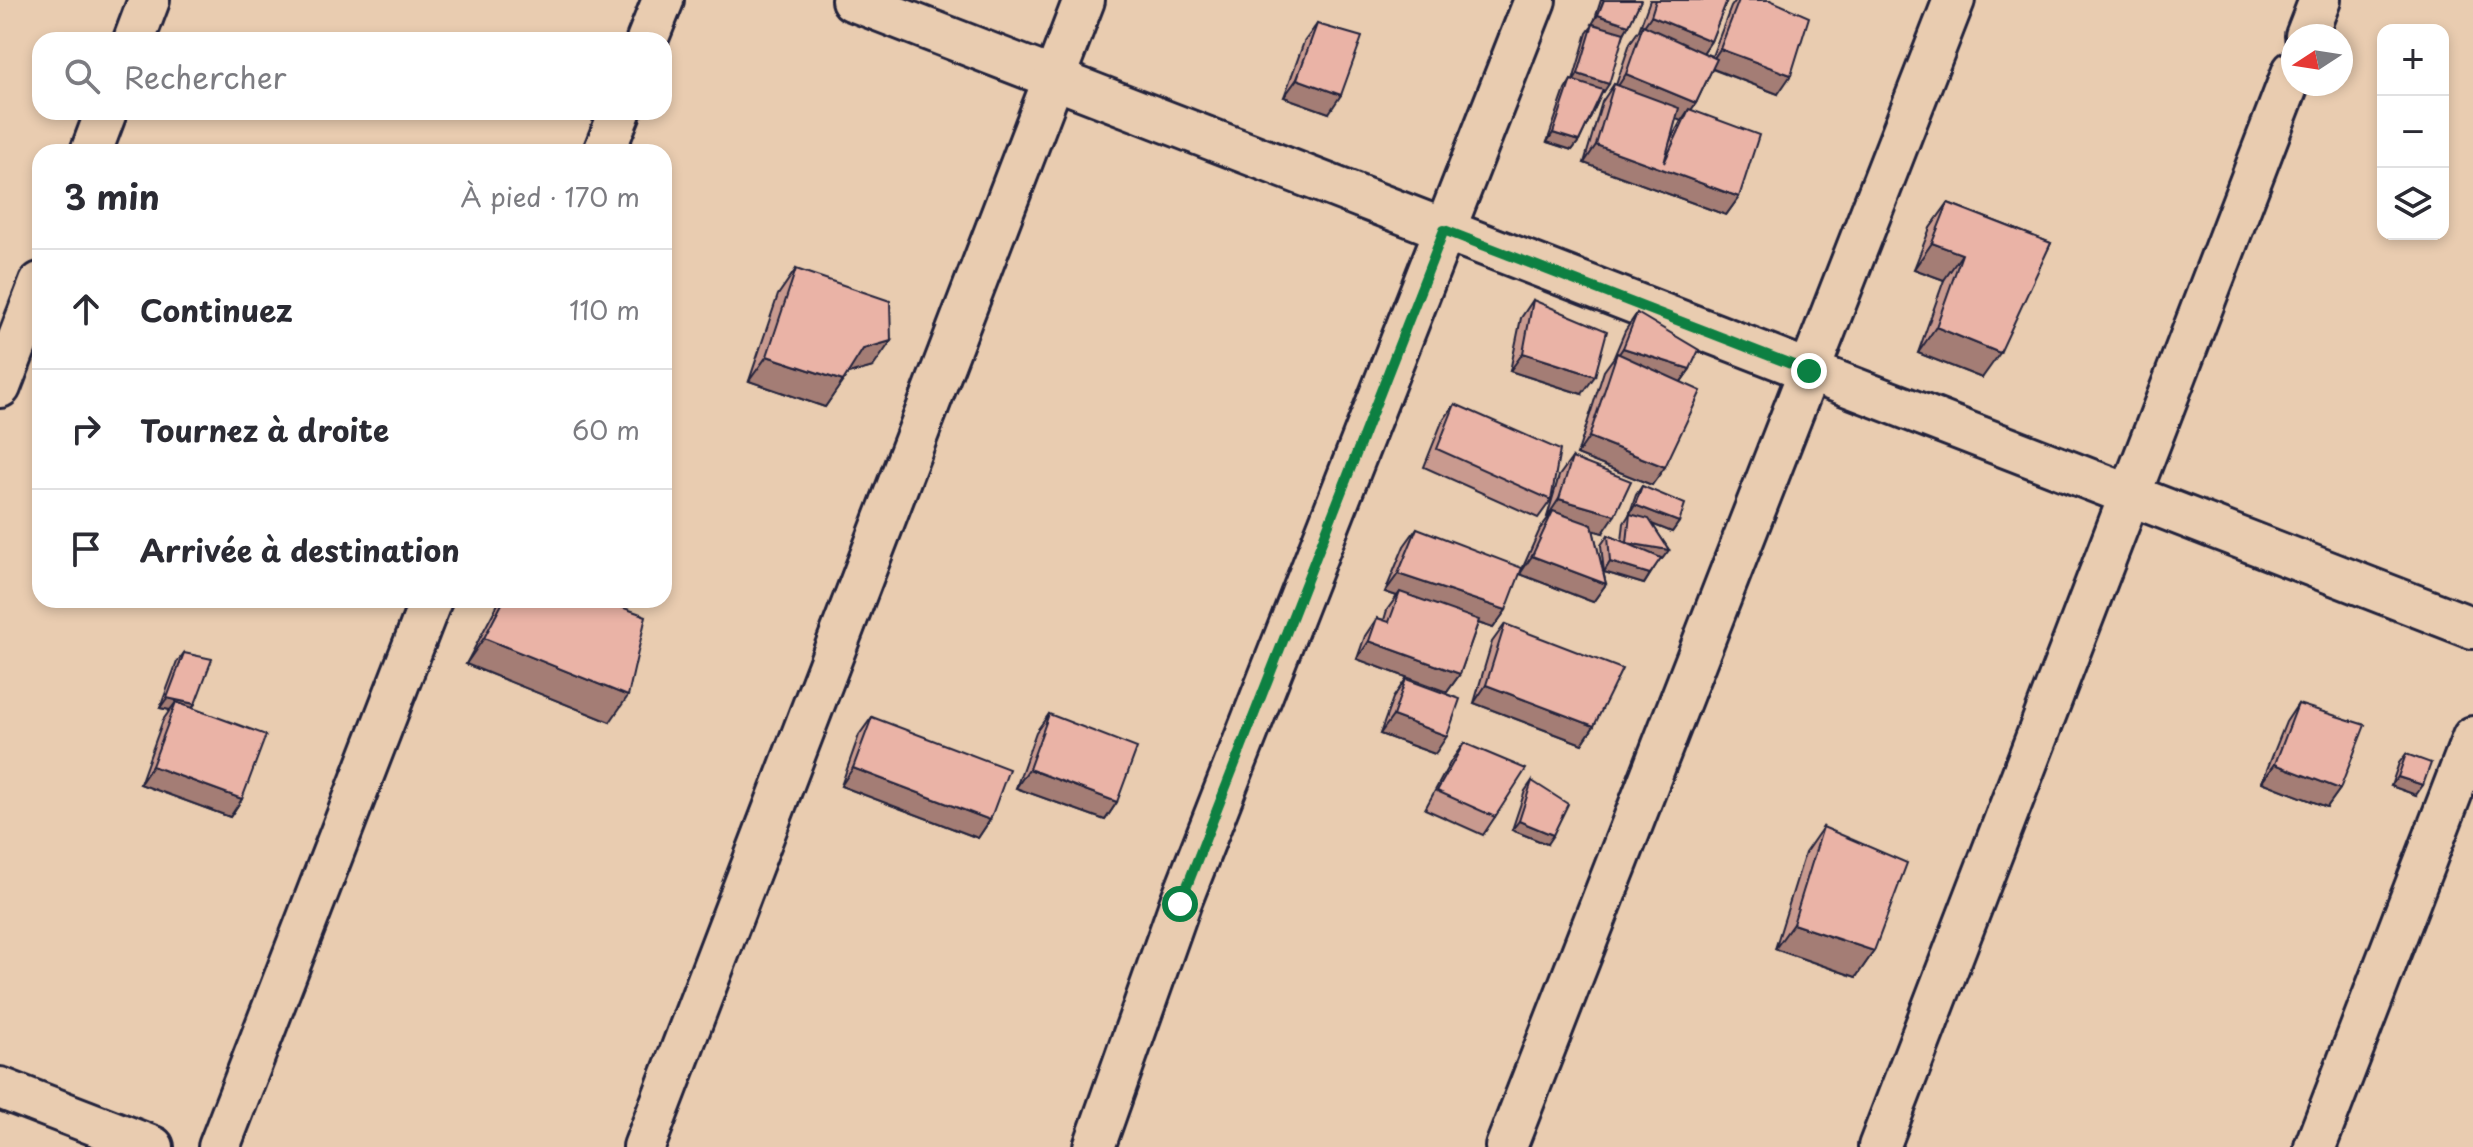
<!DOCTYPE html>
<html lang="fr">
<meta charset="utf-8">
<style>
:root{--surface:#fff;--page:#f2f2f3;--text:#2b2b33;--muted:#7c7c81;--line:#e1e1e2}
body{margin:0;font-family:"Playpen Sans",sans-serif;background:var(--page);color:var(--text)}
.controls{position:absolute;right:24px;top:24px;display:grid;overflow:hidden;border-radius:16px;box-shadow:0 4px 12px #0003}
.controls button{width:72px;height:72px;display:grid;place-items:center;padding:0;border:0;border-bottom:2px solid var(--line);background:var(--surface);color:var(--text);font:40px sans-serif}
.compass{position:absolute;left:2281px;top:24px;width:72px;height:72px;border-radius:50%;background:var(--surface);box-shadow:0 4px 12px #0003;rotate:258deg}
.stop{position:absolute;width:24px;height:24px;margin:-18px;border:6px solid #0b8043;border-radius:50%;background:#fff}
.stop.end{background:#0b8043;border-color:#fff;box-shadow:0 2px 8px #0008}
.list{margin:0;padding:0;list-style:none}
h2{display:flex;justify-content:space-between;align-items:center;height:104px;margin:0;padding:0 32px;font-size:34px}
h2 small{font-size:26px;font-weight:400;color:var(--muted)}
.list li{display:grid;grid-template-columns:52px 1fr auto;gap:24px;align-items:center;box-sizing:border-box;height:120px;padding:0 32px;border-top:2px solid var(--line)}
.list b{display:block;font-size:30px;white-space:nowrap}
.list em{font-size:26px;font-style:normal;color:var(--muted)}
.icon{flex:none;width:44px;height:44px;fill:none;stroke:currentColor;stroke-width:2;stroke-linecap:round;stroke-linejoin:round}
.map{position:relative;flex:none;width:2473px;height:1147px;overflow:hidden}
.search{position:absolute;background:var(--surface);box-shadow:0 4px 12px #0003;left:32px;top:32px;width:640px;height:88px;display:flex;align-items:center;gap:20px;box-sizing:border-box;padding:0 28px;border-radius:24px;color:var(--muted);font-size:30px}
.panel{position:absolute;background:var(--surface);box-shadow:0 4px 12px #0003;left:32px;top:144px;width:640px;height:464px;border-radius:24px}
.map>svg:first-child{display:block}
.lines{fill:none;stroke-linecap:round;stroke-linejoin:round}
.street-casing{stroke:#22223b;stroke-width:46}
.street{stroke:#e9ccb0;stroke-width:40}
.wall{fill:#c99a8f;stroke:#22223b;stroke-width:2;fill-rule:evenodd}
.shaded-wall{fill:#a47d74;stroke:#22223b;stroke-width:2}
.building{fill:#eab3a6;stroke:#22223b;stroke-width:2}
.route{stroke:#0b8043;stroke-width:10}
</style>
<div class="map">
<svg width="2473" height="1147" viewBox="0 0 2473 1147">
<rect width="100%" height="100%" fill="#e9ccb0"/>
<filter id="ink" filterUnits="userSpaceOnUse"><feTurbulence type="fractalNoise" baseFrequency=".0125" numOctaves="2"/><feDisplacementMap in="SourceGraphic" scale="16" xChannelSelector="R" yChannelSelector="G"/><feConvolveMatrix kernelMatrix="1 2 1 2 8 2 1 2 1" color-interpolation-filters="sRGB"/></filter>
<g filter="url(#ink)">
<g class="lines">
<defs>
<g id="street">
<path d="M852 0 2473 628"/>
<path d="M2306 36 2320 0"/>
<path d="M134 40 149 0"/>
<path d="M647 40 663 0"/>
<path d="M91 152 106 112"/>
<path d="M604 152 620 112"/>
<path d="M0 387 40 283"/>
<path d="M0 1088 153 1147"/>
<path d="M219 1147 431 600"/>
<path d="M644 1147 1084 0"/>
<path d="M1094 1147 1180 904 1535 0"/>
<path d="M1506 1147 1954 0"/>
<path d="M1879 1147 2293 71"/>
<path d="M2315 1147 2473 737"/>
</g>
</defs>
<!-- street casing -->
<use href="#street" class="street-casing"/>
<!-- street -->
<use href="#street" class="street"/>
</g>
<!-- wall -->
<g class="wall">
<path d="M1601 0H1641L1624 34 1603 93H1602L1579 141 1572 150 1547 142 1565 90 1571 80 1573 81 1587 33 1593 25Z"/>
<path d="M1650 0H1727L1711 41 1703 53 1712 56 1731 7 1736 0H1770L1778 94 1712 69 1696 103 1691 110 1739 197 1726 215 1584 163 1602 102 1614 84 1616 85 1630 43 1639 30ZM1676 118 1681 121 1670 141Z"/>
<path d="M1317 24 1329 113 1284 97 1304 42Z"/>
<path d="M1948 203 2051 243 1982 378 1918 353 1944 280 1914 269 1930 228Z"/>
<path d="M796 269 873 367 847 374 825 407 749 381 778 295Z"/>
<path d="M1533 300 1582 394 1510 371 1521 318Z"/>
<path d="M1637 313 1690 369 1681 382 1652 485 1577 455 1604 371 1614 357 1625 331Z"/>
<path d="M1455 404 1551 500 1538 518 1424 467 1442 422Z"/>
<path d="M1572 458 1603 533 1593 530 1606 584 1593 602 1520 574 1540 529 1548 518 1547 517 1559 476Z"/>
<path d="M1642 486 1679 522 1672 532 1652 524 1669 550 1662 559H1660L1644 584 1604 572 1601 545 1608 535 1622 541 1624 523 1629 515 1636 495Z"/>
<path d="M1417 528 1506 610 1493 628 1478 623 1460 674 1447 692 1357 659 1365 636 1377 618 1384 620 1387 610 1397 596 1385 592 1404 546Z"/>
<path d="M500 600H602L610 722 466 664Z"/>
<path d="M1505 624 1594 726 1582 744 1474 703 1492 642Z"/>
<path d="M184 653 192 708 242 799 230 817 140 784 163 720 170 710 160 708 177 662Z"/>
<path d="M1406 679 1435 754 1380 734 1393 698Z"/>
<path d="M2298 704 2340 789 2327 807 2262 782 2286 722Z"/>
<path d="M1049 714 1117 802 1105 820 1016 788 1036 732Z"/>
<path d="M872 717 990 820 978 838 841 786 859 735Z"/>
<path d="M1464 743 1495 817 1483 835 1425 809 1451 761Z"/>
<path d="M2406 754 2416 795 2391 786 2399 763Z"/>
<path d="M1532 781 1547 844 1512 830 1525 791Z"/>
<path d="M1823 827 1874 951 1856 977 1775 949 1805 853Z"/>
</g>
<!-- shaded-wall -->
<g class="shaded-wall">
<path d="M1598 15 1629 25 1623 35 1592 24Z"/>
<path d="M1651 16 1711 41 1699 59 1642 29Z"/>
<path d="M1720 49 1791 75 1778 94 1708 67Z"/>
<path d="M1578 74 1609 84 1603 93 1572 84Z"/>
<path d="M1626 74 1696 103 1684 120 1689 109 1681 121 1614 92Z"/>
<path d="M1297 79 1341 95 1329 113 1284 97Z"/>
<path d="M1553 133 1579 141 1572 150 1547 142Z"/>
<path d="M1596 145 1739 197 1726 215 1584 163Z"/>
<path d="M1932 243 1962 254 1944 280 1914 269Z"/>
<path d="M1936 327 2000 353 1982 378 1918 353Z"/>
<path d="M891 341 873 367 845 375 863 349Z"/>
<path d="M1623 348 1690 369 1677 387 1614 361Z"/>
<path d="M1523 353 1595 376 1582 394 1510 371Z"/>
<path d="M767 356 843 381 825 407 749 381Z"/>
<path d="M1589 437 1665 467 1652 485 1577 455Z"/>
<path d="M1559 499 1615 515 1603 533 1549 518 1553 511 1548 518 1547 517Z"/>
<path d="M1635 505 1679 522 1672 532 1629 515Z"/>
<path d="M1627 543 1669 550 1662 559 1620 553Z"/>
<path d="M1532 556 1606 584 1593 602 1520 574Z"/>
<path d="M1610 562 1650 574 1644 584 1604 572Z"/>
<path d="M1398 574 1506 610 1493 628 1398 596 1400 592 1397 596 1385 592Z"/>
<path d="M484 638 628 696 610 722 466 664Z"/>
<path d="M1369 641 1460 674 1447 692 1357 659Z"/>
<path d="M1486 685 1594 726 1582 744 1474 703Z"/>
<path d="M167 698 195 704 188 714 176 702 170 710 160 708Z"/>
<path d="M1393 716 1447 736 1435 754 1380 734Z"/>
<path d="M2275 764 2340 789 2327 807 2262 782Z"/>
<path d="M152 766 242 799 230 817 140 784Z"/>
<path d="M853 768 990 820 978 838 841 786Z"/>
<path d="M1029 769 1117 802 1105 820 1016 788Z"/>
<path d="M2398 777 2423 785 2416 795 2391 786Z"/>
<path d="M1519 821 1553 835 1547 844 1512 830Z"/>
<path d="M1793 924 1874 951 1856 977 1775 949Z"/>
</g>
<!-- building -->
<g class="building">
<path d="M1604 0H1641L1629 25 1598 15Z"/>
<path d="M1656 0H1727L1711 41 1651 16Z"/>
<path d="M1739 0H1770L1809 17 1791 75 1720 49Z"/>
<path d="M1317 24 1362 37 1341 95 1297 79Z"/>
<path d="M1593 24 1624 33 1609 84 1578 74Z"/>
<path d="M1643 25 1717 59 1696 103 1626 74Z"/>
<path d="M1571 80 1603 90 1579 141 1553 133Z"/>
<path d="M1614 84 1679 108 1664 163 1689 109 1759 135 1739 197 1596 145Z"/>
<path d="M1948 203 2051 243 2000 353 1936 327 1962 254 1932 243Z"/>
<path d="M796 269 890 301 891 341 863 349 843 381 767 356Z"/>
<path d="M1533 300 1607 331 1595 376 1523 353Z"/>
<path d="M1637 313 1699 350 1690 369 1623 348Z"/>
<path d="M1617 353 1701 391 1665 467 1589 437Z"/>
<path d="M1455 404 1560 450 1551 500 1437 449Z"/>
<path d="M1572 458 1631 481 1615 515 1559 499Z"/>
<path d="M1642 486 1685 504 1679 522 1635 505Z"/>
<path d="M1553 511 1592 525 1606 584 1532 556Z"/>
<path d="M1630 514 1649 519 1669 550 1627 543Z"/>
<path d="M1417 528 1522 568 1506 610 1398 574Z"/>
<path d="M1608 535 1661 558 1650 574 1610 562Z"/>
<path d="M1400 592 1479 620 1460 674 1369 641 1377 618 1389 622Z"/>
<path d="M504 600H602L646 616 628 696 484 638Z"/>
<path d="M1505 624 1622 669 1594 726 1486 685Z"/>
<path d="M184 653 212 659 195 704 167 698Z"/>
<path d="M1406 679 1460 699 1447 736 1393 716Z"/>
<path d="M176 702 266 735 242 799 152 766Z"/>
<path d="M2298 704 2365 725 2340 789 2275 764Z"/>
<path d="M1049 714 1137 748 1117 802 1029 769Z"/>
<path d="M872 717 1009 769 990 820 853 768Z"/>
<path d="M1464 743 1526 769 1495 817 1437 791Z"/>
<path d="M2406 754 2431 763 2423 785 2398 777Z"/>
<path d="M1532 781 1568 804 1553 835 1519 821Z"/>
<path d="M1823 827 1907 863 1874 951 1793 924Z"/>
</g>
</g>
<g class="lines" filter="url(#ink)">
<!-- route -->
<path class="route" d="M1180 904 1444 230 1809 371"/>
</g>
</svg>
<div class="controls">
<button>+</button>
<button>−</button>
<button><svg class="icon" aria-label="layers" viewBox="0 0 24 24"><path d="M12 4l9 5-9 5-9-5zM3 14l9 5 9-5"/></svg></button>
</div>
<svg class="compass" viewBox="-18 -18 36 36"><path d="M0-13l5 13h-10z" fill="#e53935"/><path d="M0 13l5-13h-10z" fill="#7c7c81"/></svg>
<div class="stop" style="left:1180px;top:904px"></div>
<div class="stop end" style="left:1809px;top:371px"></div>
<div class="search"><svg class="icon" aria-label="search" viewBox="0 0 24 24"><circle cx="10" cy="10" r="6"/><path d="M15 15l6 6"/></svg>Rechercher</div>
<section class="panel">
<h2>3 min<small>À pied · 170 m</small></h2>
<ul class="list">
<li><svg class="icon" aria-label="ahead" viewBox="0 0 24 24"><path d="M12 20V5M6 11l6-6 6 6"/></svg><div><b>Continuez</b></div><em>110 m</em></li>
<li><svg class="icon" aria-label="right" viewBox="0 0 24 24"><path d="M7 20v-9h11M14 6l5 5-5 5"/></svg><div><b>Tournez à droite</b></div><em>60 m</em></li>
<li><svg class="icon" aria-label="arrive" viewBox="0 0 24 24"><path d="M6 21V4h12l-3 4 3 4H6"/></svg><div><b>Arrivée à destination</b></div></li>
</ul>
</section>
</div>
